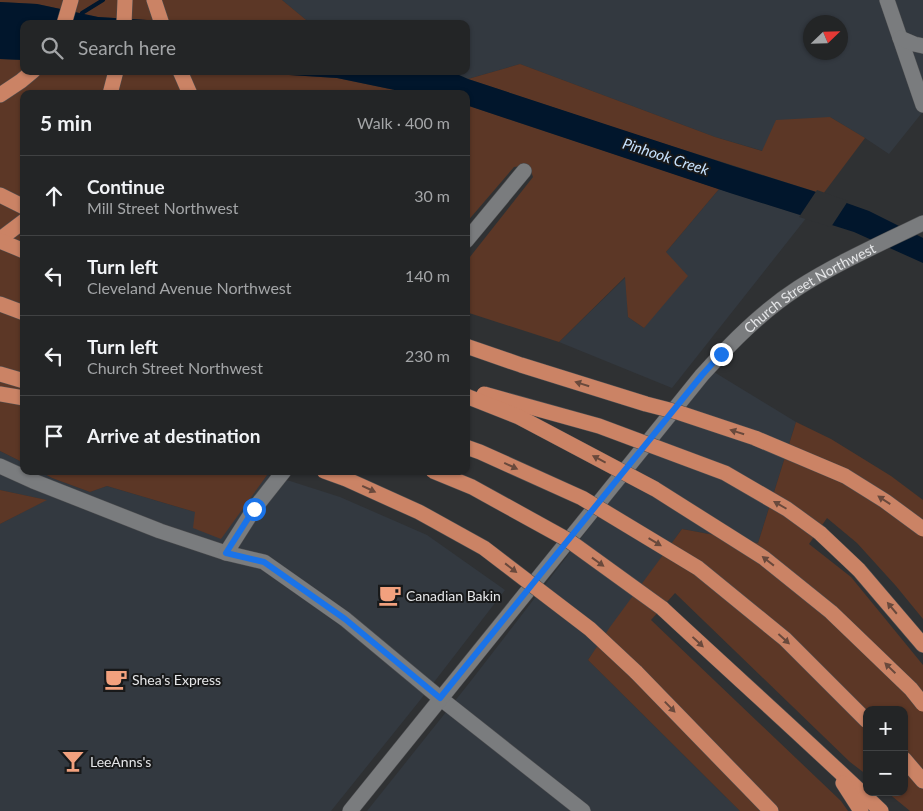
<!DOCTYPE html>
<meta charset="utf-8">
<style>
:root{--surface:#232526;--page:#2b2d2e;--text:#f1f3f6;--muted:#a3a5a7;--line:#404243}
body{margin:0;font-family:Lato,sans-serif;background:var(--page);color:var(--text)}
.controls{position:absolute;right:15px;bottom:15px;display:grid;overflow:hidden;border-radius:10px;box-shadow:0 1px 4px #0004}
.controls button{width:45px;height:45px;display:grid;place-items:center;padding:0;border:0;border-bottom:1px solid var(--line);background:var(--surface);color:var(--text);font:25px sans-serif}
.compass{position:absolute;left:803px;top:15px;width:45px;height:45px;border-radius:50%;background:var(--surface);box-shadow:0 1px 4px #0004;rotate:67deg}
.stop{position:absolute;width:15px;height:15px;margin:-11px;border:4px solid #1a73e8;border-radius:50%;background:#fff}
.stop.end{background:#1a73e8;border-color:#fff;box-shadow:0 1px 5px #0008}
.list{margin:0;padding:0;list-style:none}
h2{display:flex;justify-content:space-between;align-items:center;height:65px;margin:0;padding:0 20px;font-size:21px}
h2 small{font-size:16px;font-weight:400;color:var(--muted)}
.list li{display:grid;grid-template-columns:32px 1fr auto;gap:15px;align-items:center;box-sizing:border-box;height:80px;padding:0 20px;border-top:1px solid var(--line)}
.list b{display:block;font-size:19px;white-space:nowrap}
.list p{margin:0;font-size:16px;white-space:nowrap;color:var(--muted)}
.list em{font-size:16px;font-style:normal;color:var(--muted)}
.icon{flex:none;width:28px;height:28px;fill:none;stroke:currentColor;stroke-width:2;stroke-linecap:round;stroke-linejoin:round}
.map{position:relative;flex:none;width:923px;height:811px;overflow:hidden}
.search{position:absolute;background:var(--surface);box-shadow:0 1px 4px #0004;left:20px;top:20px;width:450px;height:55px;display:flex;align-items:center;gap:12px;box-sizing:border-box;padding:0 18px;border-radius:10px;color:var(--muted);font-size:19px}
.panel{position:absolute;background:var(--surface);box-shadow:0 1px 4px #0004;left:20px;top:90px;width:450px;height:385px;border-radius:10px}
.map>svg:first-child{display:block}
.built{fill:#333940;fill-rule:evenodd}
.green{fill:#5c3726}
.water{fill:#01162c}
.pier{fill:#2f3133}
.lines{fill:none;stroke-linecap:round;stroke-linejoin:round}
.stream{stroke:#01162c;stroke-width:4}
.minor-casing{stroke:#4d4e50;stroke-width:16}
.highway-casing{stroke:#4d4e50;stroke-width:16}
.minor{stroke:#7a7c7e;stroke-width:15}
.highway{stroke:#cb8365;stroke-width:15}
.highway-bridge-casing{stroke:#4d4e50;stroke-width:16;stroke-linecap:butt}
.highway-bridge{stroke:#cb8365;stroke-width:15}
.oneway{fill:#69493c}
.route{stroke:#1a73e8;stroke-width:6}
.labels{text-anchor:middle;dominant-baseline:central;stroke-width:4;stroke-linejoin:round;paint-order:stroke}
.street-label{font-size:14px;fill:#e5e6e8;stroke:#18191a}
.poi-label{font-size:14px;fill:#e5e6e8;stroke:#18191a;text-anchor:start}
.water-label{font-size:15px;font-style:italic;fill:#c8e3ff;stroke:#18191a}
</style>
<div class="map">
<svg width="923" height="811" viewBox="0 0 923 811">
<rect width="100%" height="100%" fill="#2f3133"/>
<!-- built -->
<g class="built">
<path d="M282 0H923V113L921 114 889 154 865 138 830 117 763 151 715 137 520 64 468 79 450 71H466V24H311ZM810 22H840V52H810Z"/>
<path d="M719 189 807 217 672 388 559 342 626 277 628 317 644 328 666 252Z"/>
<path d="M714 372 796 422 758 543 682 529 588 660 740 811H367L470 682 696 389Z"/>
<path d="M0 451 24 463V471H39L52 478 90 492 107 486 195 512 220 538 267 475 290 481 340 497 427 535 505 590 421 699 331 811H0V524L46 500 0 490Z"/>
</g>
<!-- green -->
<g class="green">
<path d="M0 0H282L311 24H255L238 21 179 22 98 17 37 4 0 2Z"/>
<path d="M0 59 24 60V71H227L337 78 414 94H24V463L0 451Z"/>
<path d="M520 64 715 137 762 151 776 120 830 117 865 138 823 194 621 130 468 79Z"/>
<path d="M466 105 719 189 666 252 688 276 644 328 628 317 625 277 559 342 466 312V262L533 177 529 165 514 167 466 223Z"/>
<path d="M796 422 831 439 891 476 923 500V619L896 586 857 543 827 518 809 544 851 577 923 665V811H910L887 792H904V710H867V775L850 762 675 593 651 620 841 801 848 811H740L588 660 610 627 682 529 758 543Z"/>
<path d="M39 471H270L221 539 193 528 195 512 107 486 90 492 52 478Z"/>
<path d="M0 490 47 500 0 524Z"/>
</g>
<!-- water -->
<g class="water">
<path d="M0 2 37 4 98 17 179 22 238 21 255 24H24V60L0 59Z"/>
<path d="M227 71H450L468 79 733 166 813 191 869 211 923 238V263L854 232 730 193 466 105V94H414L337 78Z"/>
</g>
<!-- pier -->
<path class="pier" d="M817 190 848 201 831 227 799 217Z"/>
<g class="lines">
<!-- stream -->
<path class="stream" d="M82 13 103 0"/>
<defs>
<g id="minor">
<path d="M887 0 923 105"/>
<path d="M900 38 914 44 923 46"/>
<path d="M466 241 524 171"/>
<path d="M0 466 33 481 160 531 226 553 264 562 345 619 440 698 583 811"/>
<path d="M226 553 254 509 284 471"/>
<path id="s1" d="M350 811 702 375C731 343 761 312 798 288 837 263 882 243 923 223"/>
</g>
<g id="highway">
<path d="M154 0 162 24"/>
<path d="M64 24 71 0"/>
<path d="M124 24 125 0"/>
<path d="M180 71 190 94"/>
<path d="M110 94 116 71"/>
<path d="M0 95 21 81 33 71"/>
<path d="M0 195 24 207"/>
<path d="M0 239 24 221"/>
<path d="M0 241 24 251"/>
<path d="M0 304 24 313"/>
<path d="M0 374 24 381"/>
<path d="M0 394 24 398"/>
<path d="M820 533 859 570 923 645"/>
<path d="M662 608C735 676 809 742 881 811"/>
<path d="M636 672 771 811"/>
<path d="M904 759 923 781"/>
<path d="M843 783 861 811"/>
</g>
</defs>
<!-- minor casing -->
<use href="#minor" class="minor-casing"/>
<!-- highway casing -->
<use href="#highway" class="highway-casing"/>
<!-- minor -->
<use href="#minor" class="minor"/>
<!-- highway -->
<use href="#highway" class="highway"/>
<defs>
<g id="highway-bridge">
<path d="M466 346 521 365 646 404 677 412 755 438 845 476 885 501 923 529"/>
<path d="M484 394 599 426 725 473 787 509 820 533"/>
<path d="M466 396 519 417 655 489 764 558 831 612 911 689 923 704"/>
<path d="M466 447 480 452 582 498 698 568 785 639 867 721"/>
<path d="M324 471 346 479 419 512 484 548 590 629 636 672"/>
<path d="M433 471 472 487 568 540 662 608"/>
</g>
</defs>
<!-- highway-bridge casing -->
<use href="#highway-bridge" class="highway-bridge-casing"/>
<!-- highway-bridge -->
<use href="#highway-bridge" class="highway-bridge"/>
</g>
<!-- one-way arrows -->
<defs><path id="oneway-solid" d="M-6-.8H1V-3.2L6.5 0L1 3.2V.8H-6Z" transform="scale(1.25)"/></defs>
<g class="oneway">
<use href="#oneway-solid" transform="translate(582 384) rotate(-163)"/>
<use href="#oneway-solid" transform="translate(737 432) rotate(-162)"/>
<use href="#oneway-solid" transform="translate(599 459) rotate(-152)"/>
<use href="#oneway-solid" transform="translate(511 466) rotate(25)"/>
<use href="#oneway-solid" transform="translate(369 489) rotate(25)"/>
<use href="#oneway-solid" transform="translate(884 500) rotate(-147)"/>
<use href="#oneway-solid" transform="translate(780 505) rotate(-150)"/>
<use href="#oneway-solid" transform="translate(655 542) rotate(31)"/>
<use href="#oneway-solid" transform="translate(768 561) rotate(-142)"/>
<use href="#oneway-solid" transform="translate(598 562) rotate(36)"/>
<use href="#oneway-solid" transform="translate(511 568) rotate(38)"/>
<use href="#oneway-solid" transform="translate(892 608) rotate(-130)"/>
<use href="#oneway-solid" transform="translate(784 639) rotate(42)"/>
<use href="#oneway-solid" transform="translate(698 642) rotate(43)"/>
<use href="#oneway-solid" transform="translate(890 668) rotate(-136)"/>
<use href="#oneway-solid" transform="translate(670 707) rotate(46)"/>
</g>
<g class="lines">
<!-- route -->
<path class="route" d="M254 509 226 553 264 562 345 619 440 698 702 375 721 354"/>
</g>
<!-- icons -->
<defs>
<symbol id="cafe-bare" viewBox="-9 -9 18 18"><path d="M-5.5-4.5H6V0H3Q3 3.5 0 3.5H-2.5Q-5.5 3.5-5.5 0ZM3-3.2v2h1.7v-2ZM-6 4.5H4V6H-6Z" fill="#f2a17e" stroke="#18191a" stroke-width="2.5" paint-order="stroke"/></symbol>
<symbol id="bar-bare" viewBox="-9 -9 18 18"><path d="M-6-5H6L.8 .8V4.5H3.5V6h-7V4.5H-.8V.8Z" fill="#f2a17e" stroke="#18191a" stroke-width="2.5" paint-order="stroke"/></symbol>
</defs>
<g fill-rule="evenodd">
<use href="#cafe-bare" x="374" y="579" width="32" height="32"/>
<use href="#cafe-bare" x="100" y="663" width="32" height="32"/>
<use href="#bar-bare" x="57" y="745" width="32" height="32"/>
</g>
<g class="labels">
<!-- street labels -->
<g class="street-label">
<text stroke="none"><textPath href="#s1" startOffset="700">Church Street Northwest</textPath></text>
</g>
<!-- poi labels -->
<g class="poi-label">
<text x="406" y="595">Canadian Bakin</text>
<text x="132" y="679">Shea's Express</text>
<text x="90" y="761">LeeAnns's</text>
</g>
<!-- water labels -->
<g class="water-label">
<text transform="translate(666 156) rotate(18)">Pinhook Creek</text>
</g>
</g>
</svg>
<div class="controls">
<button>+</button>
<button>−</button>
</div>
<svg class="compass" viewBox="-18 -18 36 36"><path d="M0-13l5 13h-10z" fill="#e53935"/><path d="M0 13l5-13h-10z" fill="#a3a5a7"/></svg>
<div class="stop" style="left:254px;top:509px"></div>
<div class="stop end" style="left:721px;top:354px"></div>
<div class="search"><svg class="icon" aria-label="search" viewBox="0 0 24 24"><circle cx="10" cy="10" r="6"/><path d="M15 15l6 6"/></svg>Search here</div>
<section class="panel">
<h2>5 min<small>Walk · 400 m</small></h2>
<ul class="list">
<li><svg class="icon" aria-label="ahead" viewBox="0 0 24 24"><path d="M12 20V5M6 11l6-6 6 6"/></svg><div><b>Continue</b><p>Mill Street Northwest</p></div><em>30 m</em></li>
<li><svg class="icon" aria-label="left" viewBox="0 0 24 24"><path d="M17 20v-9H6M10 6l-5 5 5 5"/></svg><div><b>Turn left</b><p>Cleveland Avenue Northwest</p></div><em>140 m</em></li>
<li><svg class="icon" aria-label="left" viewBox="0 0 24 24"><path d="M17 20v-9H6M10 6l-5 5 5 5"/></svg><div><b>Turn left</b><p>Church Street Northwest</p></div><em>230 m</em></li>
<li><svg class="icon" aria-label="arrive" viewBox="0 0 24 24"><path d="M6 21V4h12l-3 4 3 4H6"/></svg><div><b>Arrive at destination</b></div></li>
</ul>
</section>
</div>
